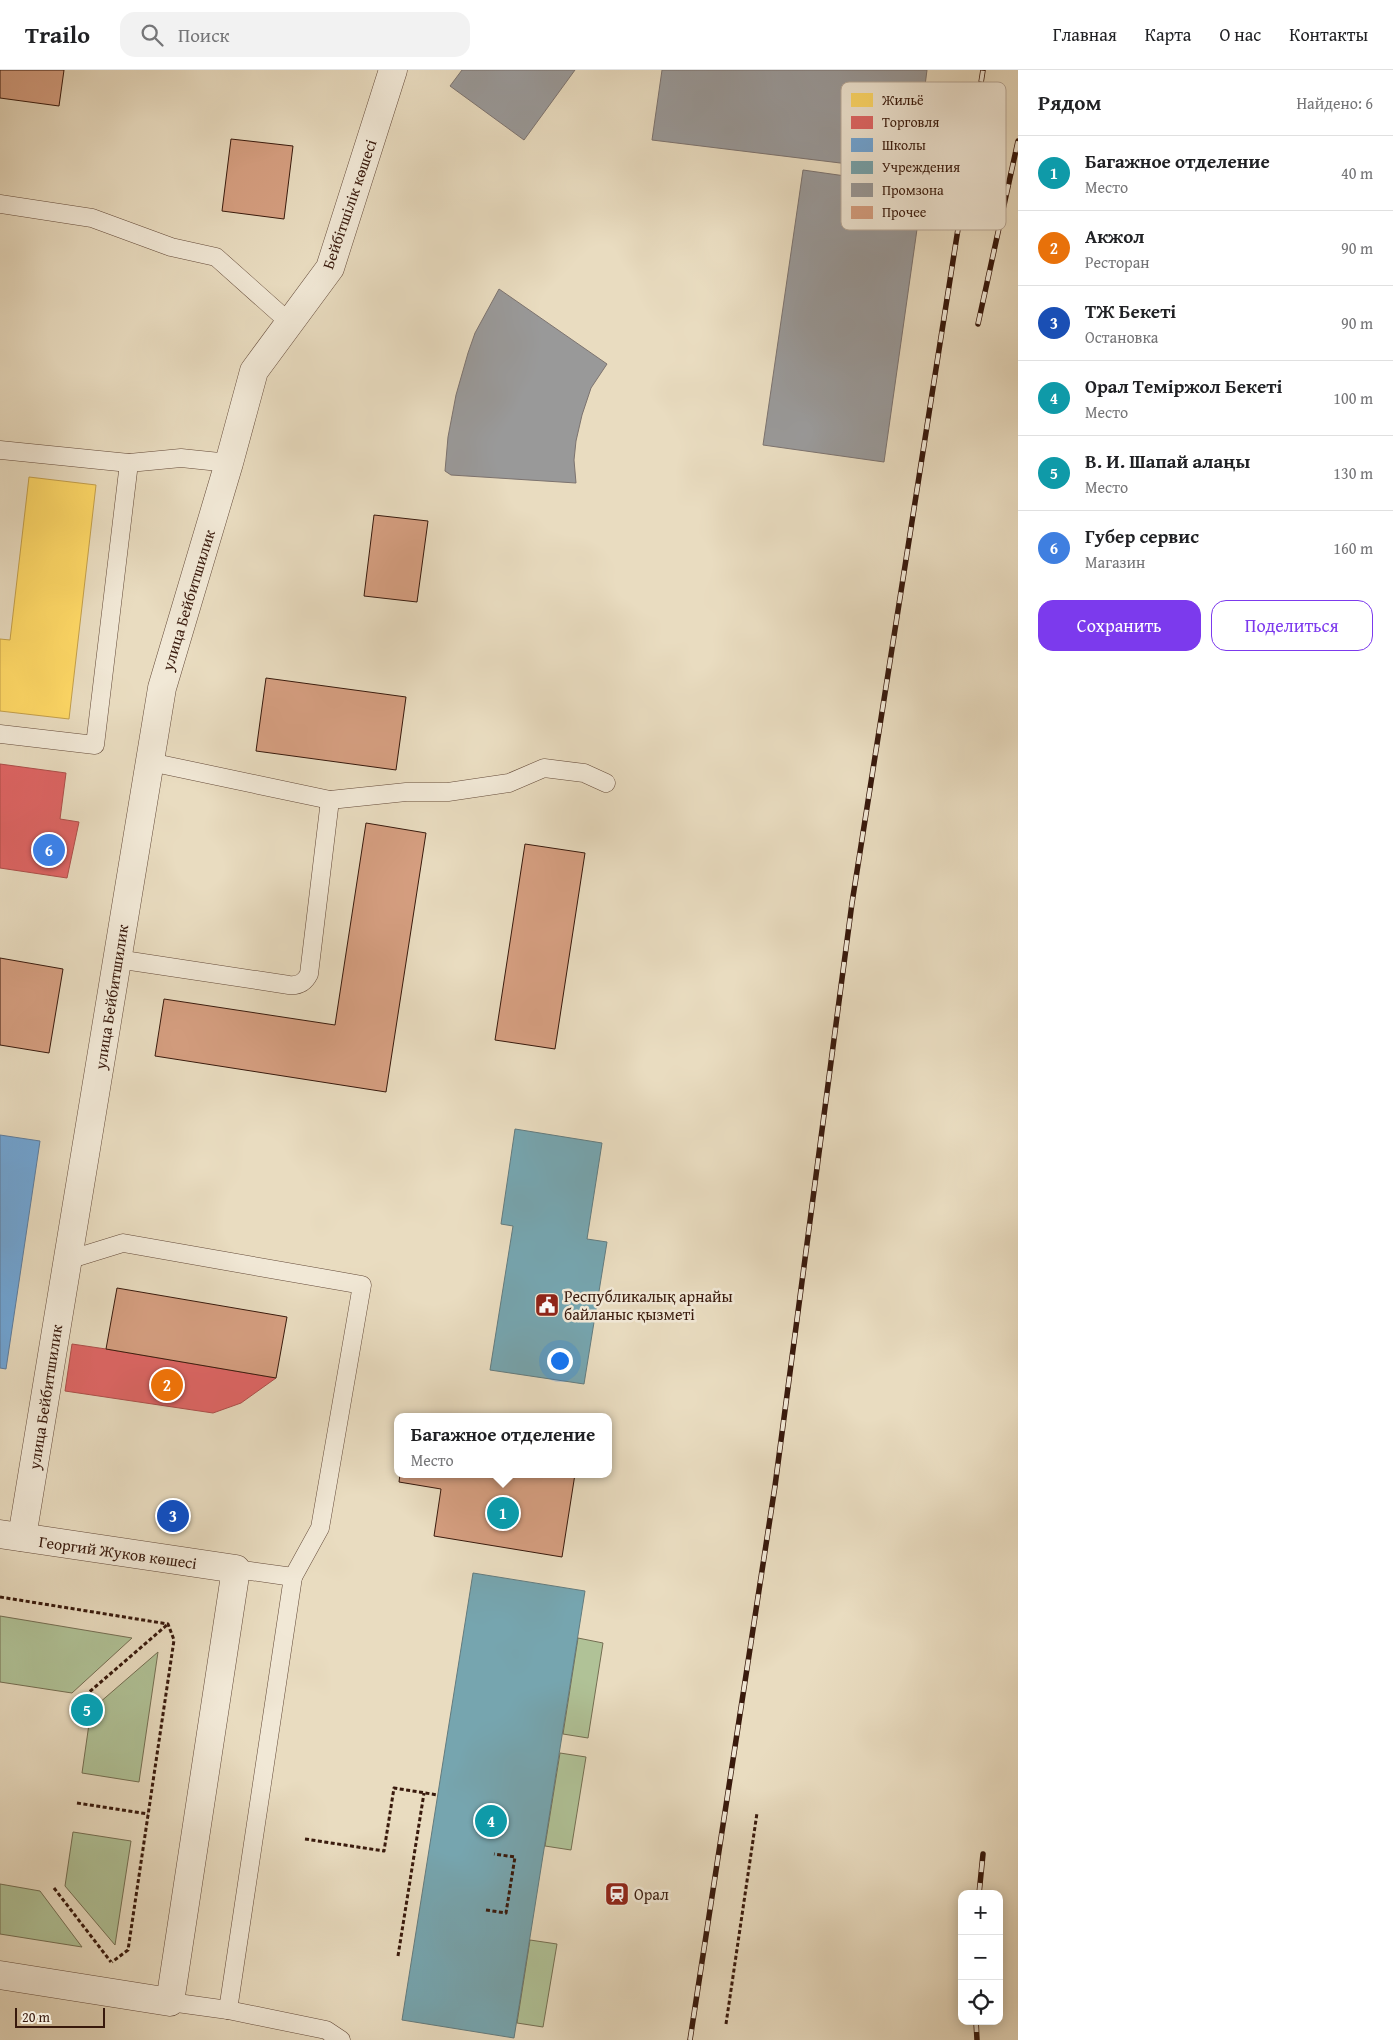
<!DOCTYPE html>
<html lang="ru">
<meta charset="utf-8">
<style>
:root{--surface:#fff;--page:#f2f2f2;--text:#202124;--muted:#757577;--line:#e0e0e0;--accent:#7c3aed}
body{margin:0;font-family:"Gentium Book Plus",serif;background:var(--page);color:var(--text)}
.controls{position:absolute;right:15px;bottom:15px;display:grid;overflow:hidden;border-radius:10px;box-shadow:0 2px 12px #0003}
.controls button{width:45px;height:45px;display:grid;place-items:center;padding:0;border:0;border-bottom:1px solid var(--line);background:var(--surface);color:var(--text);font:25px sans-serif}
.scale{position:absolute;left:15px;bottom:12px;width:90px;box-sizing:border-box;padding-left:5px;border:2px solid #38190c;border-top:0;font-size:14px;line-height:18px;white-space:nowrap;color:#38190c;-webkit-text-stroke:4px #f1e8d6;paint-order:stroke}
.you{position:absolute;left:559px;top:1290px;width:18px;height:18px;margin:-12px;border:4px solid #fff;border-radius:50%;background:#1a73e8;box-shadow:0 0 0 8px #1a73e833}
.badge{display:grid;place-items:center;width:32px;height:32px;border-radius:50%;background:var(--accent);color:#fff;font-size:16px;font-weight:700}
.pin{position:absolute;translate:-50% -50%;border:2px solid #fff;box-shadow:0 1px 5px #0006}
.popup{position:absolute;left:394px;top:1343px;width:218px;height:65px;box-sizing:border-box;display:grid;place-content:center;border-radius:10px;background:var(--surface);filter:drop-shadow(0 1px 4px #0005);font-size:16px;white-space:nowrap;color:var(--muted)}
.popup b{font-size:19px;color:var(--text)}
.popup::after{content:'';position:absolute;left:50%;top:100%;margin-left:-10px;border:10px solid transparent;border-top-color:var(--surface)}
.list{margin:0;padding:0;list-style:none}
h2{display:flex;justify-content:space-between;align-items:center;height:65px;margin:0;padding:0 20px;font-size:21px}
h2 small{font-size:16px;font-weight:400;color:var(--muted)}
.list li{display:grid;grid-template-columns:32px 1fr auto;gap:15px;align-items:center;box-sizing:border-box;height:75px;padding:0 20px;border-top:1px solid var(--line)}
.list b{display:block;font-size:19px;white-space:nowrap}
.list p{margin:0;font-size:16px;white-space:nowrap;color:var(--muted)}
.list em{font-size:16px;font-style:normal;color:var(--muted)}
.actions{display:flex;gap:10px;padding:15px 20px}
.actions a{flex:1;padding:11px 0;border:1px solid var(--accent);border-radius:15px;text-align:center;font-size:18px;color:var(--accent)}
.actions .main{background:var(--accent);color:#fff}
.icon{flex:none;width:28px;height:28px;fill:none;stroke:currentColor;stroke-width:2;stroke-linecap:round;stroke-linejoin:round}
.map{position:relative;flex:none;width:1018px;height:1970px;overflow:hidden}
header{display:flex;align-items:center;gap:30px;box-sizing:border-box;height:70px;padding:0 25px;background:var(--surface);border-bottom:1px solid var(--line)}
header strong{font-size:24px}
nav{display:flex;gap:28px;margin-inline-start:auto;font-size:18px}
.search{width:350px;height:45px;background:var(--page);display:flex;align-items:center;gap:12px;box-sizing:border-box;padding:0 18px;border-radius:15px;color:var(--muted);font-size:19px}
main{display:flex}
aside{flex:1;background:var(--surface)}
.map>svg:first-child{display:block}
.green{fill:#b0c297;stroke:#746e52}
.homes{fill:#ffd966;stroke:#c39f4b}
.shops{fill:#e06666;stroke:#ae4f4b}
.schools{fill:#6fa8dc;stroke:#5e7d9e}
.public{fill:#76a5af;stroke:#637b7e}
.industry{fill:#999;stroke:#7c736f}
.building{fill:#d69f81;stroke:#38190c}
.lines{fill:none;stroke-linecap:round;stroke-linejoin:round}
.lane-casing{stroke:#644a39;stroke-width:19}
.street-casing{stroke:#644a39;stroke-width:29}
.path{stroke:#38190c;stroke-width:3;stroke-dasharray:4 2.5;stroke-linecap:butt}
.lane{stroke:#f1e8d6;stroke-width:18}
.street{stroke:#f1e8d6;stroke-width:28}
.rail-casing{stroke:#38190c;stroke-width:5.5}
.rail{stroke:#f1e8d6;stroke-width:4;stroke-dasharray:11;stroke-linecap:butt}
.labels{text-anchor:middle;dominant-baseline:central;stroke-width:5;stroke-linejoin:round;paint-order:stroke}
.street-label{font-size:16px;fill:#38190c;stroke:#f1e8d6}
.poi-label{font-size:16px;fill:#38190c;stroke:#f1e8d6;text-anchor:start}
.key{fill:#f1e8d6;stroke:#baaa99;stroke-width:1}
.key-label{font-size:14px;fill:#38190c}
</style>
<header>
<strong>Trailo</strong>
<div class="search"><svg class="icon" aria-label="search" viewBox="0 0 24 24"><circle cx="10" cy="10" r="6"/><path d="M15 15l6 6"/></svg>Поиск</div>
<nav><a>Главная</a><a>Карта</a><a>О нас</a><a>Контакты</a></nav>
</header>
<main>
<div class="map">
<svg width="1018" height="1970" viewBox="0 0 1018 1970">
<rect width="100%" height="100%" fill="#e9dcc0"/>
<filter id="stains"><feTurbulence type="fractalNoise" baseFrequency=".004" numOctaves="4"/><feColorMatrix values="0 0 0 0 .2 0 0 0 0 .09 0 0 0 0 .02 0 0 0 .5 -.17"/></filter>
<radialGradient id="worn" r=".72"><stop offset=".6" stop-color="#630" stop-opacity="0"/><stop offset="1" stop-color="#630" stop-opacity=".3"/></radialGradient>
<!-- green -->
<g class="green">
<path d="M0 1546 132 1568 72 1623 0 1612Z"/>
<path d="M578 1568 603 1573 588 1668 563 1664Z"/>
<path d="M158 1582 139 1712 82 1703 91 1640Z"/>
<path d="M560 1683 586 1687 571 1780 545 1776Z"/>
<path d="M73 1762 131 1771 115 1875 65 1816Z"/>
<path d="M0 1814 40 1821 82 1877 0 1864Z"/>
<path d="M530 1870 557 1874 543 1957 517 1953Z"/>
</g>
<!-- homes -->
<path class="homes" d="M29 407 96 415 69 649 0 641V569L10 570Z"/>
<!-- shops -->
<g class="shops">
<path d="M0 694 66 703 60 749 79 752 67 808 0 798Z"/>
<path d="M72 1274 106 1279 276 1308 241 1333 213 1343 65 1321Z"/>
</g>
<!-- schools -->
<path class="schools" d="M0 1065 40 1071 6 1299 0 1298Z"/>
<!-- public -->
<g class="public">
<path d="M515 1059 602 1073 587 1169 607 1172 584 1314 490 1300 513 1156 501 1154Z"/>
<path d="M473 1503 585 1521 514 1968 402 1950Z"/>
</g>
<!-- industry -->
<g class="industry">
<path d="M462 0H575L524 70 450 16Z"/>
<path d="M662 0H927L914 102 652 70Z"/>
<path d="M803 100 923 117 884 392 763 375Z"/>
<path d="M499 219 607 294 591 318 582 345 576 371 574 390 576 413 451 405 445 401 448 367 456 325 468 283 475 263Z"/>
</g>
<!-- building -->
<g class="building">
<path d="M0 0H64L59 36 0 28Z"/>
<path d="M231 69 293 76 284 149 222 141Z"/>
<path d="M374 445 428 451 417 532 364 526Z"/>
<path d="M266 608 406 627 396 700 256 681Z"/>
<path d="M366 753 426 763 386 1022 155 986 164 929 335 955Z"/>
<path d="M525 774 585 783 555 979 495 970Z"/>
<path d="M0 888 63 899 49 983 0 975Z"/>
<path d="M117 1218 287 1247 276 1308 106 1279Z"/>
<path d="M400 1404H575L562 1487 434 1466 441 1419 399 1412Z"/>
</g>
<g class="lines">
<defs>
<g id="lane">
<path d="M0 134 92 148 171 177 216 187 290 253"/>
<path d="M0 380 129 393 181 388 229 393"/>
<path d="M0 664 95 675 129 393"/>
<path d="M150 692 330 730 406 722H448L509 713 544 698 584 703 606 713"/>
<path d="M117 889 289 915C299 916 305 912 309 904L330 730"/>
<path d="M68 1190 123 1173 362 1215 320 1458 293 1507 236 1499"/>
<path d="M170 1932 228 1940 326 1960 341 1970"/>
<path d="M228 1940 293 1507"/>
</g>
<g id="street">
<path d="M0 1464 236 1499 170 1932 0 1905"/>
<path d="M22 1467 162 618 229 393 254 301 330 198 393 0"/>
</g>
</defs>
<!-- lane casing -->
<use href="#lane" class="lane-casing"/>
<!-- street casing -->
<use href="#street" class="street-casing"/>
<!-- path -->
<g class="path">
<path d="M0 1527 168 1554 174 1570 128 1880 112 1892"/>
<path d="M80 1630 168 1554"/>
<path d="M77 1733 148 1744"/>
<path d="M305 1769 384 1781 394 1718 438 1725"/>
<path d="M54 1818 111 1892"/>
<path d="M486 1840 506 1843 515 1787 494 1784"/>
<path d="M398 1886 424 1723"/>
<path d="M726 1954 757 1743"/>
</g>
<!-- lane -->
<use href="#lane" class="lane"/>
<!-- street -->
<use href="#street" class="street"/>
<defs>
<g id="rail">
<path d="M978 254 1018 71"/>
<path d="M979 1824 983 1784"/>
<path d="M976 1951 977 1970"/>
<path d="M690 1970 775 1416 852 833 983 0"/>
</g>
</defs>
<!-- rail casing -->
<use href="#rail" class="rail-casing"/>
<!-- rail -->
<use href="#rail" class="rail"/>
</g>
<!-- icons -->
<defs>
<symbol id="civic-square" viewBox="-11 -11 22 22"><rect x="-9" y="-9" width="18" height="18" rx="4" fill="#8f2418" stroke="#f1e8d6"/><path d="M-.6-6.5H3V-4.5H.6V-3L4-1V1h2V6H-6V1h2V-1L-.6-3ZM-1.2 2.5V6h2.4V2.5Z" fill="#fff"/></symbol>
<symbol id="station-square" viewBox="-11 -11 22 22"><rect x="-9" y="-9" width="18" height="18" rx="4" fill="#8f2418" stroke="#f1e8d6"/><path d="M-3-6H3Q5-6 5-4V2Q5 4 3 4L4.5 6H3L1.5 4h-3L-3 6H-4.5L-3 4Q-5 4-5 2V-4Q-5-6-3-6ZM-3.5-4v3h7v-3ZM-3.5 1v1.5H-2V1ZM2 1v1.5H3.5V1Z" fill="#fff"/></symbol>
</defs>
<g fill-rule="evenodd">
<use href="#civic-square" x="533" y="1221" width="28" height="28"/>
<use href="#station-square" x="603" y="1810" width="28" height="28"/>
</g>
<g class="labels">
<!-- street labels -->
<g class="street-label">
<text transform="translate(349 134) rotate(-71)">Бейбітшілік көшесі</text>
<text transform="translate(188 530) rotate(-73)">улица Бейбитшилик</text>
<text transform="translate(111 927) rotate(-81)">улица Бейбитшилик</text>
<text transform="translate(45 1327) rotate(-81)">улица Бейбитшилик</text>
<text transform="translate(118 1482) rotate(8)">Георгий Жуков көшесі</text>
</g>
<!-- poi labels -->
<g class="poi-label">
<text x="564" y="1226">Республикалық арнайы<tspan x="564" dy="18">байланыс қызметі</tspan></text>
<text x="634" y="1824">Орал</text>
</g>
</g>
<!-- legend -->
<rect x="841" y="12" width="165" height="148" rx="8" class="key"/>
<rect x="851" y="23" width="22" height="14" fill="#ffd966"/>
<rect x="851" y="46" width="22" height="13" fill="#e06666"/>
<rect x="851" y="68" width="22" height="14" fill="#6fa8dc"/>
<rect x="851" y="91" width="22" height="13" fill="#76a5af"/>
<rect x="851" y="113" width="22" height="14" fill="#999"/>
<rect x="851" y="136" width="22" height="13" fill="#d69f81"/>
<g class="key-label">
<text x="882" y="35">Жильё</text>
<text x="882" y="57">Торговля</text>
<text x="882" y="80">Школы</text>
<text x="882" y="102">Учреждения</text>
<text x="882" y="125">Промзона</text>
<text x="882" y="147">Прочее</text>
</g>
<rect width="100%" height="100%" filter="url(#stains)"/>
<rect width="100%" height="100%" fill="url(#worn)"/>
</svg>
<div class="controls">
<button>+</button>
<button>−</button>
<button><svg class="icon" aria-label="locate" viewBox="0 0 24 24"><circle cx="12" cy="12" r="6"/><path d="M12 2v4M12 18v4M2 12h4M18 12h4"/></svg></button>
</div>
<div class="scale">20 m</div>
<div class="you"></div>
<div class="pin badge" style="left:503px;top:1443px;background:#0f9aa8">1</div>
<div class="popup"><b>Багажное отделение</b>Место</div>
<div class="pin badge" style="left:167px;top:1315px;background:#e8710a">2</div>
<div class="pin badge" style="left:173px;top:1446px;background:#1a4fb4">3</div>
<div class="pin badge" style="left:491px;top:1751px;background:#0f9aa8">4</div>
<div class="pin badge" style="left:87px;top:1640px;background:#0f9aa8">5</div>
<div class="pin badge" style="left:49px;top:780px;background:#3f7fe0">6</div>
</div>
<aside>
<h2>Рядом<small>Найдено: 6</small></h2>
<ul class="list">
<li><span class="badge" style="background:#0f9aa8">1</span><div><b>Багажное отделение</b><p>Место</p></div><em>40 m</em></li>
<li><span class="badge" style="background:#e8710a">2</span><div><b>Акжол</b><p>Ресторан</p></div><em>90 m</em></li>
<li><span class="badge" style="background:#1a4fb4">3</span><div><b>ТЖ Бекеті</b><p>Остановка</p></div><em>90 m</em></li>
<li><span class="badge" style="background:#0f9aa8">4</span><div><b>Орал Теміржол Бекеті</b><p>Место</p></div><em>100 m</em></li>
<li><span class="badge" style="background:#0f9aa8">5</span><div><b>В. И. Шапай алаңы</b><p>Место</p></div><em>130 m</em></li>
<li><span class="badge" style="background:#3f7fe0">6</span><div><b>Губер сервис</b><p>Магазин</p></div><em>160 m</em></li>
</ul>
<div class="actions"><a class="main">Сохранить</a><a>Поделиться</a></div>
</aside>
</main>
